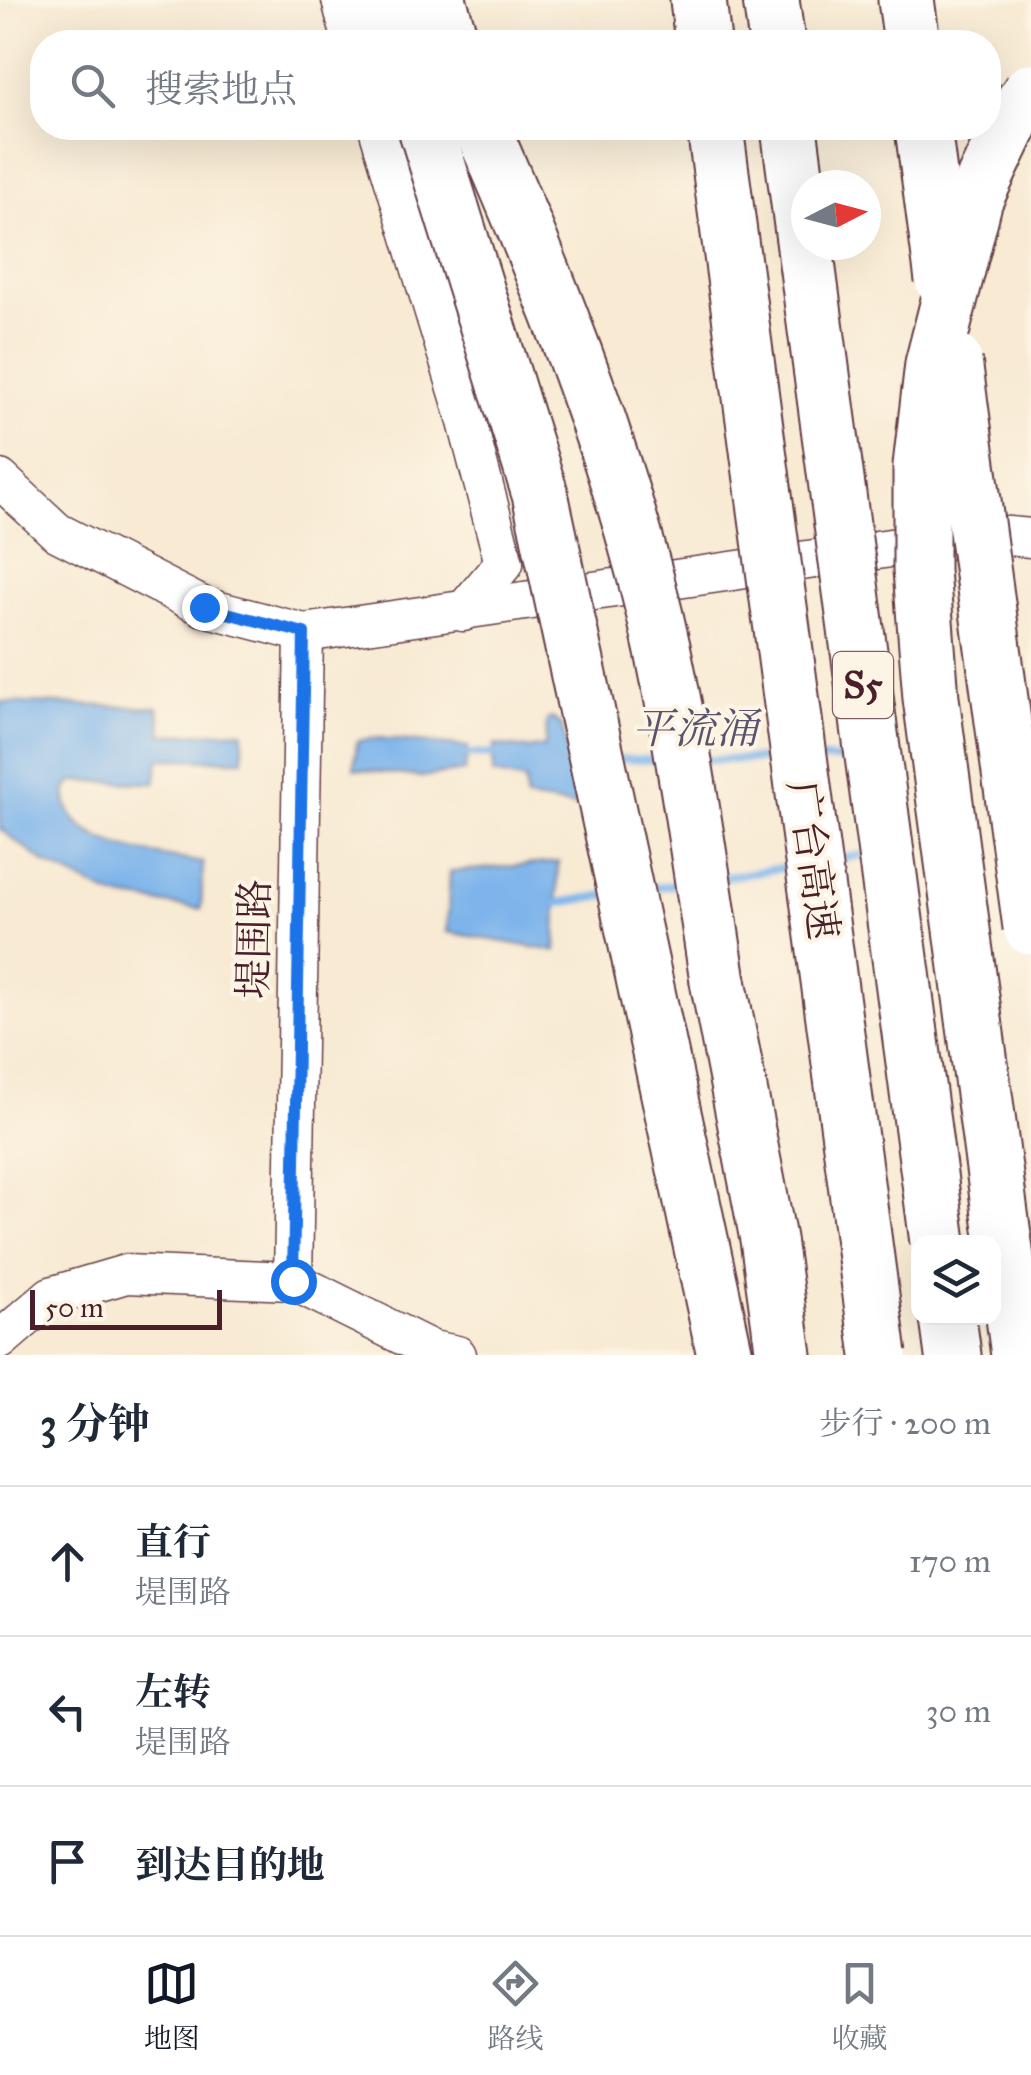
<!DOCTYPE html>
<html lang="zh">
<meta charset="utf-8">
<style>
:root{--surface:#fff;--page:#f2f2f3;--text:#1f2937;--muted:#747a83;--line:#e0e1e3;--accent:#111827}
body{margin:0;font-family:"IM FELL Great Primer","Noto Serif SC",serif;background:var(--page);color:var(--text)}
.controls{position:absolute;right:30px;bottom:30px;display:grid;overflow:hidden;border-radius:20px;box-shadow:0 10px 40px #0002}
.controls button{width:90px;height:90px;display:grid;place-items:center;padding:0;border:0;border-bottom:2px solid var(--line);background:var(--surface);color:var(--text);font:50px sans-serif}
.compass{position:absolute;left:791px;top:170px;width:90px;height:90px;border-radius:50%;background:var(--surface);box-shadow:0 10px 40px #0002;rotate:84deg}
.scale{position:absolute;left:30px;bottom:25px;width:192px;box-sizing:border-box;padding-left:10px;border:5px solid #4a1f2b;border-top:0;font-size:28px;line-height:35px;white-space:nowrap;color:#4a1f2b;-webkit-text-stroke:8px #fcf5e5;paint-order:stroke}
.stop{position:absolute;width:30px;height:30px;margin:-22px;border:8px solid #1a73e8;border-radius:50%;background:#fff}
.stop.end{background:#1a73e8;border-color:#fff;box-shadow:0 2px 10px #0008}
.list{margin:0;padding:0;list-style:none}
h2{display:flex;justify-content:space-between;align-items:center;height:130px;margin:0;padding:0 40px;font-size:42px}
h2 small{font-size:32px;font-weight:400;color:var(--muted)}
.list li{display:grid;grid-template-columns:65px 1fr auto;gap:30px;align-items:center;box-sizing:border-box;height:150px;padding:0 40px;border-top:2px solid var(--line)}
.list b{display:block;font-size:38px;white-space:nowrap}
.list p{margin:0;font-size:32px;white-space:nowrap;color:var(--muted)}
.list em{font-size:32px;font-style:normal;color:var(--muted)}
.icon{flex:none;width:55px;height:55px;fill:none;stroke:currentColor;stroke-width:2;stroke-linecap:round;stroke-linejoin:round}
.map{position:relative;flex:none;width:1031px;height:1355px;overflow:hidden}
.search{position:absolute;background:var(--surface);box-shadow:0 10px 40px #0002;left:30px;right:30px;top:30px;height:110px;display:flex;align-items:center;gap:25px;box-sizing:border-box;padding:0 35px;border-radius:40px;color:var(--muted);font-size:38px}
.sheet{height:580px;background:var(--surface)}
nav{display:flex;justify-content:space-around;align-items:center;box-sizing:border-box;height:140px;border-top:2px solid var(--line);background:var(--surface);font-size:28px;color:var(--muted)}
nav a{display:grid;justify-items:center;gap:5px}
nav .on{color:var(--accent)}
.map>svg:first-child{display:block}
.water{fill:#7bb4eb;stroke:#626a8b;stroke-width:2.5}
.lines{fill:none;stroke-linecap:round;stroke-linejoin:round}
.stream{stroke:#7bb4eb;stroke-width:8}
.minor-casing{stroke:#643d44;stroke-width:41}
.highway-casing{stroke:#643d44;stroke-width:59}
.minor{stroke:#fff;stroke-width:38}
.highway{stroke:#fff;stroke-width:55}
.highway-bridge-casing{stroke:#643d44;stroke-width:59;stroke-linecap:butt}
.highway-bridge{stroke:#fff;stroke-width:55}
.route{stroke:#1a73e8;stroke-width:12}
.labels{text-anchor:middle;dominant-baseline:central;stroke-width:8;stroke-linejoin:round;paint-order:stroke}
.shield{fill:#fcf5e5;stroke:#7f5f63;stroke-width:2.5}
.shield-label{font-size:38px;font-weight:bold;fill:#4a1f2b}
.street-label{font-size:40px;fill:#4a1f2b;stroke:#fcf5e5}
.water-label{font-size:42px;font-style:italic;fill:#5b536e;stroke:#fcf5e5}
</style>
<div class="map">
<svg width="1031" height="1355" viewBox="0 0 1031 1355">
<rect width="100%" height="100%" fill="#fcf5e5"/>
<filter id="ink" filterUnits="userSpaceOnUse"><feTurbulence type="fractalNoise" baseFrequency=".01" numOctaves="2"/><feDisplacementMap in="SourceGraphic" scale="20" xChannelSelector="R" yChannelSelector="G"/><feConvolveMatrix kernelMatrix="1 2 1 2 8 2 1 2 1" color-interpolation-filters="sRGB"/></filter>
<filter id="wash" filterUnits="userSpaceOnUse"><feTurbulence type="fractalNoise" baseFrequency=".0048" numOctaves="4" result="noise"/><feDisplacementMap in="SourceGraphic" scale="40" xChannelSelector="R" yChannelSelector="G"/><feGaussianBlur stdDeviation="2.25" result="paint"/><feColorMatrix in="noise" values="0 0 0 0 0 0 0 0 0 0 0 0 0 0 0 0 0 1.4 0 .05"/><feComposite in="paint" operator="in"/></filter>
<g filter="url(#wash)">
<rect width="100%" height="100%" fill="#f8ead3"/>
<!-- water -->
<g class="water">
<path d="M0 702 158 708 163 735 243 731V760L159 759 155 783 74 781 66 789C60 848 161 854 203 863L201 909 113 896 45 863 0 829Z"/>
<path d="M552 718 562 726 580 807 526 799 525 781 493 774 494 745 528 749 545 746 547 720Z"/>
<path d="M377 738 468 747 465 771 421 777 354 769 357 741Z"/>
<path d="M558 862 556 951 447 932 450 872Z"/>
</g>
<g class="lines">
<!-- stream -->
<g class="stream">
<path d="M461 754 502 755"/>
<path d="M616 759 662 760"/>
<path d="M821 759H852"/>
<path d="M706 760 782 759"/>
<path d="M833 860 869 854"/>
<path d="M724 877 794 866"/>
<path d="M645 889 686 883"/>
<path d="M551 904 607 895"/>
</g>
</g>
</g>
<g filter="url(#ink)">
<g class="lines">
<defs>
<g id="minor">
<path d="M341 0 352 42"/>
<path d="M378 128 465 414 504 563 463 612"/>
<path d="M0 479 57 532 204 607 304 633 293 1281 126 1274 51 1296 0 1340"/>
<path d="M304 633 987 534 1031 538"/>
<path d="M293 1281 432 1350 457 1355"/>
</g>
<g id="highway">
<path d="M387 0 400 42"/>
<path d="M438 0 451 42"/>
<path d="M698 0 703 42"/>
<path d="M771 0 777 42"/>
<path d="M906 0 912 42"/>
<path d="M718 981 768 1239 784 1355"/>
<path d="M948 1318 953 1355"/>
</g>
</defs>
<!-- minor casing -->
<use href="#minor" class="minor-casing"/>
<!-- highway casing -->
<use href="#highway" class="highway-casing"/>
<!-- minor -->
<use href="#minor" class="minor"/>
<!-- highway -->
<use href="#highway" class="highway"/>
<defs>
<g id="highway-bridge">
<path d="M426 128 540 494 725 1355"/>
<path d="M482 128C556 297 624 470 663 651 686 760 701 871 718 981"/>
<path d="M715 128 879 1355"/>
<path d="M789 128 938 1242"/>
<path d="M923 128 943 280"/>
<path d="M954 361 1031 927"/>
<path d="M1019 1355 931 698 921 570V466L933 364 975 199 1015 115 1031 91"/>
</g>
</defs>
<!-- highway-bridge casing -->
<use href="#highway-bridge" class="highway-bridge-casing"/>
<!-- highway-bridge -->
<use href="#highway-bridge" class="highway-bridge"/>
</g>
</g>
<g class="lines" filter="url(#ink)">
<!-- route -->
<path class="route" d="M204 607 304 633 293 1281"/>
</g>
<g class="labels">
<!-- shield labels -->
<rect class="shield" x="833" y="652" width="60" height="66" rx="8"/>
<g class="shield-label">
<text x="863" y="685">S5</text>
</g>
<!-- street labels -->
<g class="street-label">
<text transform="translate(813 860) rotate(82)">广台高速</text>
<text transform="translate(254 939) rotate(-89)">堤围路</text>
</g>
<!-- water labels -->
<g class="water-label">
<text x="695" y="729">平流涌</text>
</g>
</g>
</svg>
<div class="controls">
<button><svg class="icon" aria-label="layers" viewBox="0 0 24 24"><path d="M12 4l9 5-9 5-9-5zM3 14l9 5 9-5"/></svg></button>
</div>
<svg class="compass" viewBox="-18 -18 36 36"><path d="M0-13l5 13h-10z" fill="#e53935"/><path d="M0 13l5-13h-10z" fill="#747a83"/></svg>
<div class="scale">50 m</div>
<div class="stop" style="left:293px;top:1281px"></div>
<div class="stop end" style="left:204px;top:607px"></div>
<div class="search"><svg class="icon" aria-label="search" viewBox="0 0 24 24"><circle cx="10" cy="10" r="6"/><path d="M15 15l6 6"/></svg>搜索地点</div>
</div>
<section class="sheet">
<h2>3 分钟<small>步行 · 200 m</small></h2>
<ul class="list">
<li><svg class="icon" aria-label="ahead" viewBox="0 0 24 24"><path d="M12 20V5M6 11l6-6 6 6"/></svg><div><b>直行</b><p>堤围路</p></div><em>170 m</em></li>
<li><svg class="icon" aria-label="left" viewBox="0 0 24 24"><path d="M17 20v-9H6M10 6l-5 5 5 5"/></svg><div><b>左转</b><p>堤围路</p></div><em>30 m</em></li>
<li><svg class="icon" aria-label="arrive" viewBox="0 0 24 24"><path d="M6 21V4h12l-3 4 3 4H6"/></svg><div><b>到达目的地</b></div></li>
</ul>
</section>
<nav>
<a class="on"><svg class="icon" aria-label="map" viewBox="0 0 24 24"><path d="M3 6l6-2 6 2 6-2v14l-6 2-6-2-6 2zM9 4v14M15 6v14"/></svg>地图</a>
<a><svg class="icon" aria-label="directions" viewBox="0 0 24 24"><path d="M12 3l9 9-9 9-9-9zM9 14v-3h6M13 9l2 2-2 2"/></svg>路线</a>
<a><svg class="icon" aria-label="saved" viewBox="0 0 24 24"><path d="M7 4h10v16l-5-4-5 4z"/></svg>收藏</a>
</nav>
